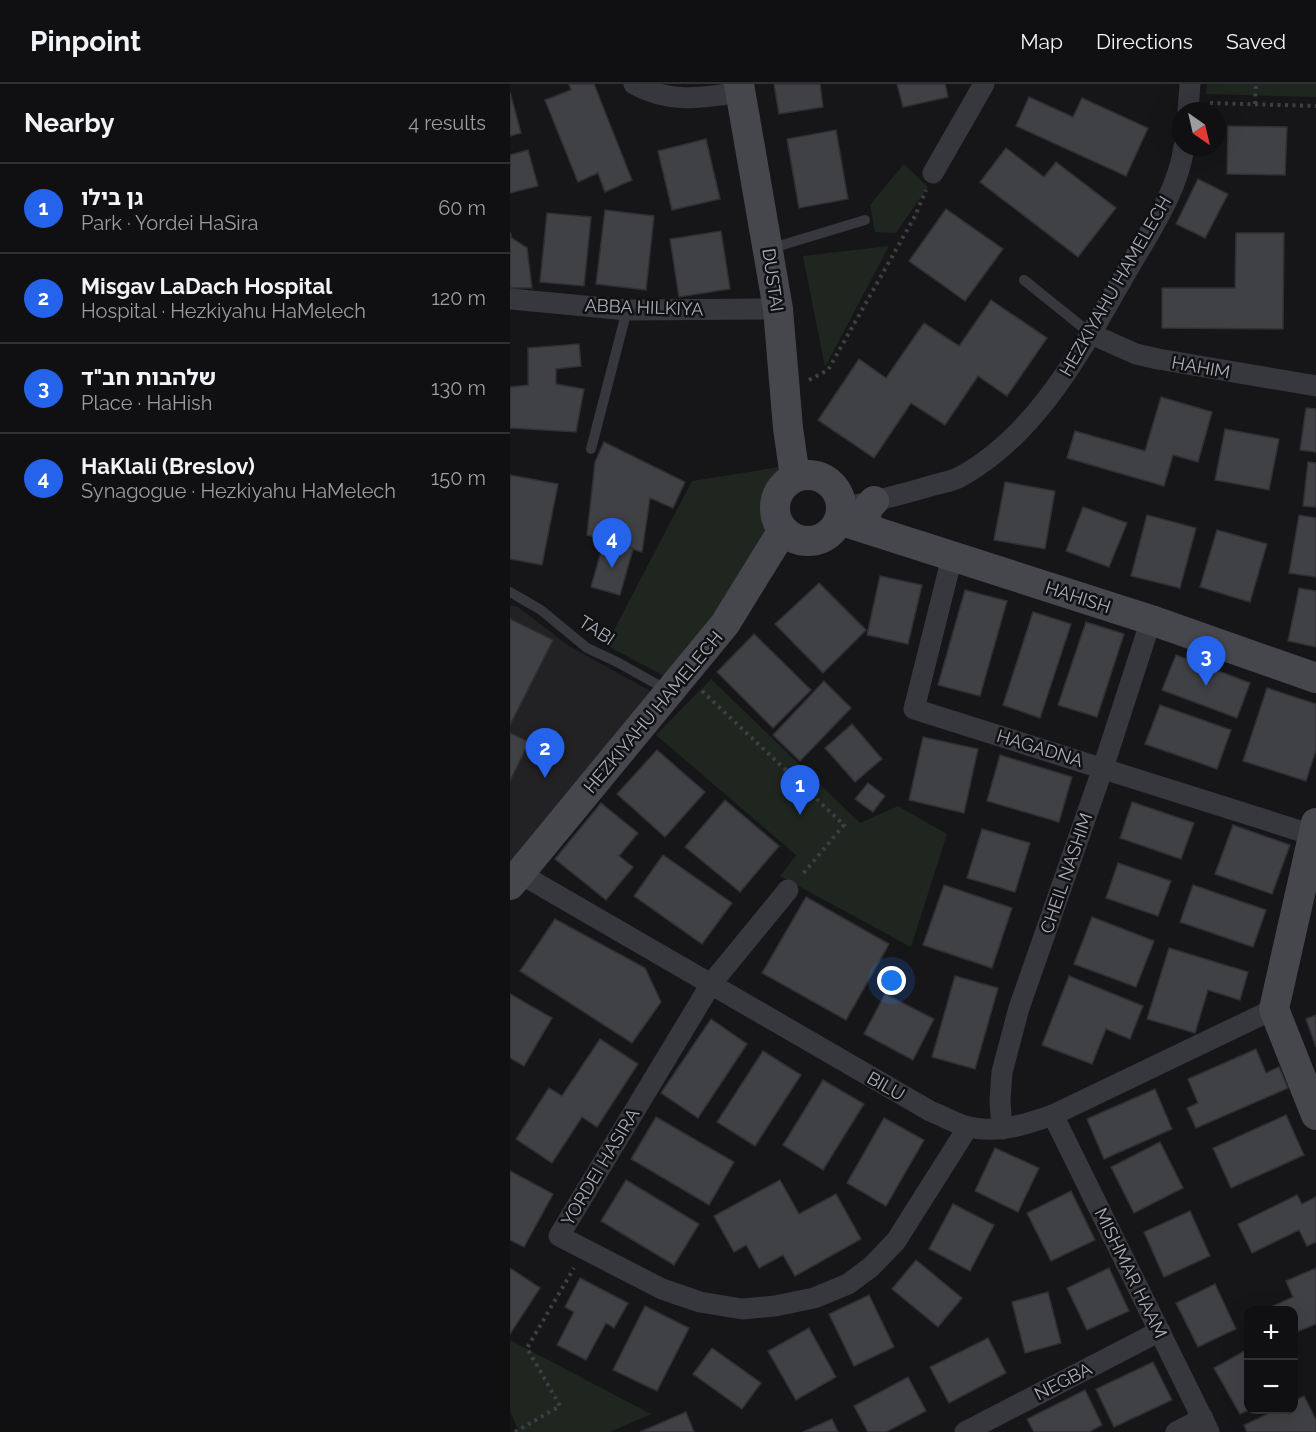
<!DOCTYPE html>
<meta charset="utf-8">
<style>
:root{--surface:#101012;--page:#19191b;--text:#f1f3f6;--muted:#9c9d9f;--line:#303032;--accent:#2563eb}
body{margin:0;font-family:Raleway,"Noto Sans Hebrew",sans-serif;background:var(--page);color:var(--text)}
.controls{position:absolute;right:18px;bottom:18px;display:grid;overflow:hidden;border-radius:12px;box-shadow:0 6px 24px #0002}
.controls button{width:54px;height:54px;display:grid;place-items:center;padding:0;border:0;border-bottom:2px solid var(--line);background:var(--surface);color:var(--text);font:30px sans-serif}
.compass{position:absolute;left:662px;top:18px;width:54px;height:54px;border-radius:50%;background:var(--surface);box-shadow:0 6px 24px #0002;rotate:146deg}
.you{position:absolute;left:382px;top:897px;width:21px;height:21px;margin:-15px;border:4px solid #fff;border-radius:50%;background:#1a73e8;box-shadow:0 0 0 9px #1a73e833}
.badge{display:grid;place-items:center;width:39px;height:39px;border-radius:50%;background:var(--accent);color:#fff;font-size:20px;font-weight:700}
.pin{position:absolute;translate:-50% -50px;filter:drop-shadow(0 2px 3px #0008)}
.pin::after{content:'';position:absolute;top:32px;width:21px;height:18px;background:inherit;clip-path:polygon(0 0,100% 0,50% 100%)}
.list{margin:0;padding:0;list-style:none}
h2{display:flex;justify-content:space-between;align-items:center;height:78px;margin:0;padding:0 24px;font-size:26px}
h2 small{font-size:20px;font-weight:400;color:var(--muted)}
.list li{display:grid;grid-template-columns:39px 1fr auto;gap:18px;align-items:center;box-sizing:border-box;height:90px;padding:0 24px;border-top:2px solid var(--line)}
.list b{display:block;font-size:22px;white-space:nowrap}
.list p{margin:0;font-size:20px;white-space:nowrap;color:var(--muted)}
.list em{font-size:20px;font-style:normal;color:var(--muted)}
.map{position:relative;flex:none;width:806px;height:1348px;overflow:hidden}
header{display:flex;align-items:center;gap:36px;box-sizing:border-box;height:84px;padding:0 30px;background:var(--surface);border-bottom:2px solid var(--line)}
header strong{font-size:28px}
nav{display:flex;gap:33px;margin-inline-start:auto;font-size:21px}
main{display:flex}
aside{flex:1;background:var(--surface)}
.map>svg:first-child{display:block}
.built{fill:#222225}
.green{fill:#1e261f}
.building{fill:#404145;stroke:#303034;stroke-width:1.5}
.lines{fill:none;stroke-linecap:round;stroke-linejoin:round}
.path{stroke:#3d3f44;stroke-width:4;stroke-dasharray:3 4.5;stroke-linecap:butt}
.lane{stroke:#37383d;stroke-width:10}
.street{stroke:#37383d;stroke-width:21}
.secondary{stroke:#45474d;stroke-width:30}
.labels{text-anchor:middle;dominant-baseline:central;stroke-width:5;stroke-linejoin:round;paint-order:stroke}
.street-label{font-size:18px;fill:#a8adb8;stroke:#111113}
</style>
<header>
<strong>Pinpoint</strong>
<nav><a>Map</a><a>Directions</a><a>Saved</a></nav>
</header>
<main>
<aside>
<h2>Nearby<small>4 results</small></h2>
<ul class="list">
<li><span class="badge">1</span><div><b>גן בילו</b><p>Park · Yordei HaSira</p></div><em>60 m</em></li>
<li><span class="badge">2</span><div><b>Misgav LaDach Hospital</b><p>Hospital · Hezkiyahu HaMelech</p></div><em>120 m</em></li>
<li><span class="badge">3</span><div><b>שלהבות חב&quot;ד</b><p>Place · HaHish</p></div><em>130 m</em></li>
<li><span class="badge">4</span><div><b>HaKlali (Breslov)</b><p>Synagogue · Hezkiyahu HaMelech</p></div><em>150 m</em></li>
</ul>
</aside>
<div class="map">
<svg width="806" height="1348" viewBox="0 0 806 1348">
<rect width="100%" height="100%" fill="#161618"/>
<!-- built -->
<path class="built" d="M0 521 8 523 59 562 142 608 0 780Z"/>
<!-- green -->
<g class="green">
<path d="M697 0H806V13L696 10Z"/>
<path d="M394 80 418 103 386 149 365 148 360 121Z"/>
<path d="M379 162 315 283 293 172Z"/>
<path d="M270 383C254 410 247 415 259 446L215 516 154 592 96 561 182 397Z"/>
<path d="M201 595 350 739 388 722 437 750 401 863 270 792 286 771 146 651Z"/>
<path d="M0 1256 141 1330 100 1348H9L0 1327Z"/>
</g>
<!-- building -->
<g class="building">
<path d="M59 0H84L122 96 95 108 88 89 68 98 35 16 61 6Z"/>
<path d="M264 0H310L313 23 269 30Z"/>
<path d="M387 0H435L438 13 393 23Z"/>
<path d="M0 8 11 49 0 52Z"/>
<path d="M519 13 563 33 572 14 638 44 616 92 506 42Z"/>
<path d="M718 42 777 43 775 91 717 90Z"/>
<path d="M326 46 338 115 289 124 277 55Z"/>
<path d="M196 55 210 115 162 126 148 67Z"/>
<path d="M496 64 534 93 546 78 606 124 568 173 470 98Z"/>
<path d="M18 66 28 102 0 109V71Z"/>
<path d="M688 95 718 110 695 154 666 140Z"/>
<path d="M436 125 493 165 455 217 399 177Z"/>
<path d="M95 126 144 132 136 206 86 200Z"/>
<path d="M37 129 81 133 74 202 30 198Z"/>
<path d="M211 147 220 205 169 213 160 155Z"/>
<path d="M0 148 2 154 17 164 22 204H0Z"/>
<path d="M726 149H774L773 245 652 244V204H725Z"/>
<path d="M481 216 537 254 497 312 468 292 435 341 401 319 364 374 308 336 349 275 376 294 414 239 449 262Z"/>
<path d="M69 260 71 282 46 285V300L74 305 66 348 0 344V303L18 301V264Z"/>
<path d="M651 313 702 328 688 378 663 371 654 402 557 374 565 347 635 367Z"/>
<path d="M796 324 806 325V368L790 366Z"/>
<path d="M715 345 769 355 759 406 705 396Z"/>
<path d="M94 358 175 398 163 424 140 414 132 468 77 451 85 378Z"/>
<path d="M798 378 806 379V423L793 422Z"/>
<path d="M0 391 48 400 32 481 0 475Z"/>
<path d="M495 398 545 407 535 465 484 456Z"/>
<path d="M573 423 617 439 599 483 556 467Z"/>
<path d="M637 431 686 444 670 504 621 492Z"/>
<path d="M789 431 806 434V493L779 489Z"/>
<path d="M707 446 757 460 740 518 690 503Z"/>
<path d="M94 457 123 465 110 511 81 503Z"/>
<path d="M370 492 412 501 398 560 357 551Z"/>
<path d="M309 499 356 546 313 589 265 540Z"/>
<path d="M789 504 806 507V563L778 557Z"/>
<path d="M455 506 497 517 470 612 428 601Z"/>
<path d="M523 528 561 540 530 634 493 621Z"/>
<path d="M0 535 43 556 0 641Z"/>
<path d="M576 538 614 550 587 633 548 621Z"/>
<path d="M244 550 301 606 263 644 207 588Z"/>
<path d="M666 571 740 599 727 634 652 606Z"/>
<path d="M314 597 341 624 290 677 263 651Z"/>
<path d="M757 604 806 620V666L796 697 733 677Z"/>
<path d="M650 621 721 646 707 685 635 660Z"/>
<path d="M342 640 372 675 345 698 315 664Z"/>
<path d="M0 649 19 658 0 697Z"/>
<path d="M413 653 468 665 454 729 399 716Z"/>
<path d="M147 666 195 708 155 753 107 710Z"/>
<path d="M490 671 562 693 549 738 477 717Z"/>
<path d="M358 699 375 712 363 728 345 715Z"/>
<path d="M215 716 269 762 230 808 175 763Z"/>
<path d="M622 718 684 739 671 775 610 754Z"/>
<path d="M91 719 128 749 109 772 123 783 96 816 45 775Z"/>
<path d="M723 741 780 761 762 810 705 790Z"/>
<path d="M472 745 520 759 505 808 457 794Z"/>
<path d="M153 771 222 819 192 860 124 812Z"/>
<path d="M608 779 661 797 648 832 596 814Z"/>
<path d="M434 801 502 824 482 884 413 861Z"/>
<path d="M683 801 756 826 743 863 670 838Z"/>
<path d="M296 813 379 860 336 936 252 889Z"/>
<path d="M582 833 644 857 626 903 564 880Z"/>
<path d="M45 835 135 884 151 918 122 959 10 887Z"/>
<path d="M659 864 738 888 730 916 698 906 685 949 637 935Z"/>
<path d="M445 892 488 904 465 985 422 973Z"/>
<path d="M559 892 633 922 620 955 596 945 582 980 532 961Z"/>
<path d="M0 910 42 934 14 982 0 974Z"/>
<path d="M375 910 424 935 403 976 354 950Z"/>
<path d="M806 931V963L796 935Z"/>
<path d="M201 935 237 960 188 1034 151 1009Z"/>
<path d="M90 955 128 980 87 1043 72 1033 42 1079 6 1055 39 1004 52 1012Z"/>
<path d="M746 965 756 989 769 983 778 1004 686 1044 677 1024 688 1019 678 995Z"/>
<path d="M253 967 291 991 245 1062 207 1038Z"/>
<path d="M313 996 354 1020 313 1086 273 1061Z"/>
<path d="M645 1005 662 1045 594 1075 577 1035Z"/>
<path d="M776 1031 794 1071 721 1104 703 1064Z"/>
<path d="M146 1033 224 1078 199 1121 121 1075Z"/>
<path d="M374 1034 414 1056 376 1122 337 1099Z"/>
<path d="M650 1058 673 1104 624 1129 601 1083Z"/>
<path d="M485 1064 529 1084 508 1128 465 1107Z"/>
<path d="M0 1087 43 1110 14 1163 0 1156Z"/>
<path d="M116 1096 189 1140 164 1181 91 1137Z"/>
<path d="M270 1096 289 1130 326 1110 351 1155 285 1192 273 1171 249 1184 236 1161 224 1168 204 1132Z"/>
<path d="M561 1107 585 1156 541 1177 517 1129Z"/>
<path d="M787 1111 792 1120 806 1113V1158L797 1162 789 1146 742 1169 728 1140Z"/>
<path d="M443 1120 484 1141 460 1187 419 1165Z"/>
<path d="M680 1127 700 1172 654 1193 634 1148Z"/>
<path d="M406 1176 452 1214 428 1243 382 1205Z"/>
<path d="M0 1184 30 1204 0 1250Z"/>
<path d="M599 1184 619 1227 577 1246 557 1204Z"/>
<path d="M806 1184V1240L784 1249V1226H763L761 1223 783 1213 776 1197Z"/>
<path d="M70 1194 118 1219 104 1244 96 1239 76 1276 47 1261 64 1228 55 1223Z"/>
<path d="M705 1200 726 1245 688 1263 666 1219Z"/>
<path d="M538 1208 551 1259 515 1269 502 1218Z"/>
<path d="M359 1211 384 1263 344 1282 319 1230Z"/>
<path d="M135 1222 179 1244 147 1307 103 1286Z"/>
<path d="M299 1244 326 1293 286 1316 258 1267Z"/>
<path d="M478 1254 496 1289 439 1319 420 1283Z"/>
<path d="M202 1264 251 1299 232 1325 183 1290Z"/>
<path d="M738 1265 739 1326 730 1330 704 1284Z"/>
<path d="M643 1278 662 1316 604 1343 586 1305Z"/>
<path d="M398 1293 416 1327 376 1348H358L344 1322Z"/>
<path d="M575 1306 592 1341 579 1348H524L517 1335Z"/>
<path d="M794 1312 806 1336V1348H737L734 1341 766 1326H784V1317Z"/>
<path d="M176 1328 184 1348H130Z"/>
<path d="M322 1335 328 1348H293Z"/>
</g>
<g class="lines">
<!-- path -->
<g class="path">
<path d="M700 19 806 22"/>
<path d="M745 20 746 0"/>
<path d="M299 296 318 286 405 132 416 106"/>
<path d="M192 607 334 741 291 792"/>
<path d="M5 1348 50 1322 17 1264 64 1184"/>
</g>
<!-- lane -->
<g class="lane">
<path d="M259 165 355 136"/>
<path d="M514 196 581 250"/>
<path d="M81 365 117 226"/>
<path d="M0 508 31 526 77 564 107 578 159 607"/>
</g>
<!-- street -->
<g class="street">
<path d="M124 0C160 20 191 14 230 8"/>
<path d="M678 27 680 0"/>
<path d="M423 89 474 0"/>
<path d="M0 215 117 226 268 225"/>
<path d="M581 250 626 270 648 275 806 302"/>
<path d="M331 424C362 418 394 410 424 401 432 399 442 397 450 393 530 349 573 262 617 187 639 149 668 107 674 63"/>
<path d="M442 473 404 625 806 752"/>
<path d="M9 789 420 1027C433 1032 446 1040 459 1043 489 1050 516 1040 543 1031L764 925"/>
<path d="M278 806 201 900 49 1152 152 1205 190 1218 232 1225 265 1222 304 1214 338 1200 361 1183 386 1157 458 1043"/>
<path d="M543 1031 699 1348"/>
<path d="M492 1045 490 1017 492 988 509 924 593 684 641 536"/>
<path d="M455 1348 650 1247"/>
<path d="M666 1348 693 1334"/>
</g>
<!-- secondary -->
<g class="secondary">
<path d="M229 0 268 225 278 344 285 393"/>
<circle cx="298" cy="424" r="33"/>
<path d="M329 436 641 536 806 594"/>
<path d="M361 445C353 435 355 425 364 417"/>
<path d="M806 739 764 925 806 1031"/>
<path d="M0 801 215 540 273 446"/>
</g>
</g>
<g class="labels">
<!-- street labels -->
<g class="street-label">
<text transform="translate(263 196) rotate(82)">DUSTAI</text>
<text transform="translate(605 202) rotate(-60)">HEZKIYAHU HAMELECH</text>
<text transform="translate(134 223) rotate(2)">ABBA HILKIYA</text>
<text transform="translate(691 283) rotate(10)">HAHIM</text>
<text transform="translate(568 513) rotate(18)">HAHISH</text>
<text transform="translate(87 546) rotate(33)">TABI</text>
<text transform="translate(143 628) rotate(-50)">HEZKIYAHU HAMELECH</text>
<text transform="translate(530 664) rotate(17)">HAGADNA</text>
<text transform="translate(556 789) rotate(-71)">CHEIL NASHIM</text>
<text transform="translate(376 1002) rotate(30)">BILU</text>
<text transform="translate(90 1083) rotate(-59)">YORDEI HASIRA</text>
<text transform="translate(621 1189) rotate(64)">MISHMAR HAAM</text>
<text transform="translate(553 1297) rotate(-27)">NEGBA</text>
</g>
</g>
</svg>
<div class="controls">
<button>+</button>
<button>−</button>
</div>
<svg class="compass" viewBox="-18 -18 36 36"><path d="M0-13l5 13h-10z" fill="#e53935"/><path d="M0 13l5-13h-10z" fill="#9c9d9f"/></svg>
<div class="you"></div>
<div class="pin badge" style="left:290px;top:731px">1</div>
<div class="pin badge" style="left:35px;top:694px">2</div>
<div class="pin badge" style="left:696px;top:602px">3</div>
<div class="pin badge" style="left:102px;top:484px">4</div>
</div>
</main>
